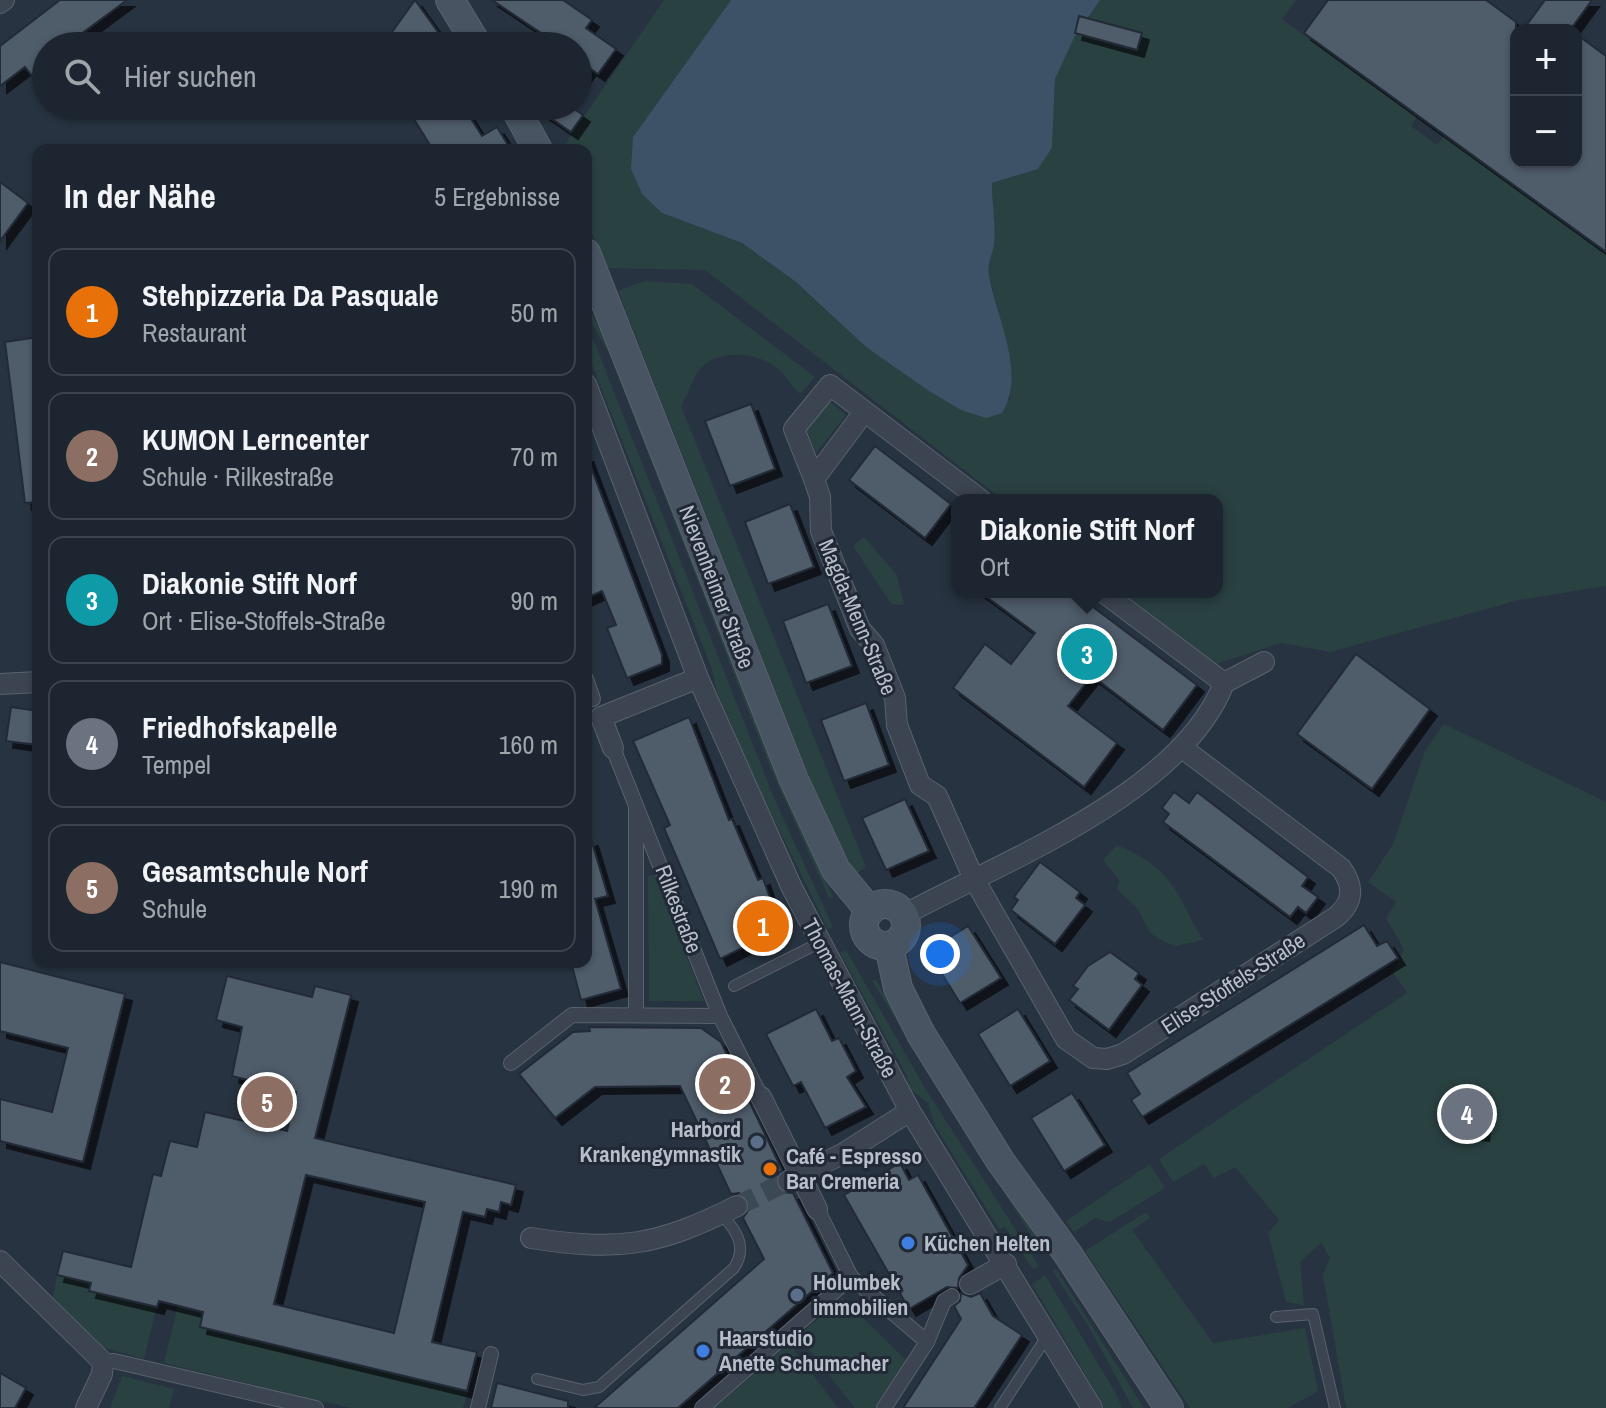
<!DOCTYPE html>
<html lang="de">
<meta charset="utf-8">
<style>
:root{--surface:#1d2630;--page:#2a323c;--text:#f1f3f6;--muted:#a0a5ab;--line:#3b434c;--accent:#ea580c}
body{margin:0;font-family:"Archivo Narrow",sans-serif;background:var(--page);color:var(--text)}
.controls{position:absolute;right:24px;top:24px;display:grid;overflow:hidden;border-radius:16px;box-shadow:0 2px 6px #0004}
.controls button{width:72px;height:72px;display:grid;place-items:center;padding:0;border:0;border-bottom:2px solid var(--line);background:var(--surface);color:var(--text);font:40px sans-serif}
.you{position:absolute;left:940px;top:954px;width:28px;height:28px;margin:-20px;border:6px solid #fff;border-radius:50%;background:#1a73e8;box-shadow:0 0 0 12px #1a73e833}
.badge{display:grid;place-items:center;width:52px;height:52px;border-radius:50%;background:var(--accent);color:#fff;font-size:26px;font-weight:700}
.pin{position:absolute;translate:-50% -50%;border:4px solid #fff;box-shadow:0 2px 8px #0006}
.popup{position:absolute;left:951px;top:494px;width:272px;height:104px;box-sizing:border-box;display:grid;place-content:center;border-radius:16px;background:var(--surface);filter:drop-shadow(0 2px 6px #0005);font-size:26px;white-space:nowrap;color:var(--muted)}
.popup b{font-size:30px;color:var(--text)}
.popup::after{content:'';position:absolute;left:50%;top:100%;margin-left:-16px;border:16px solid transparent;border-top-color:var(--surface)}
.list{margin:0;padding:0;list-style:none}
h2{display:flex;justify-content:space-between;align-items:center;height:104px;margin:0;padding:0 32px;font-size:34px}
h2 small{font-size:26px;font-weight:400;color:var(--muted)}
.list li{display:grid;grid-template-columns:52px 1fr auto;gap:24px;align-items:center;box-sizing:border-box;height:128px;margin:0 16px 16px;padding:0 16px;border:2px solid var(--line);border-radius:16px}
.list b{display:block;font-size:30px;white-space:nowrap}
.list p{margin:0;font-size:26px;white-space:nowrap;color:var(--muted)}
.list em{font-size:26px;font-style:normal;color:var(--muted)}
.icon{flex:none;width:44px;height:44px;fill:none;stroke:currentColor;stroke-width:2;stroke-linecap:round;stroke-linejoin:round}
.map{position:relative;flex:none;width:1606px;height:1408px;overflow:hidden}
.search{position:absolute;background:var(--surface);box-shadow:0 2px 6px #0004;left:32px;top:32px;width:560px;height:88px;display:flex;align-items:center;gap:20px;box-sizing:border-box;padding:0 28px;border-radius:44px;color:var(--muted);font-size:30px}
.panel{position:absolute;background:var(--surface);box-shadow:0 2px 6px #0004;left:32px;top:144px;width:560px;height:824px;border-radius:16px}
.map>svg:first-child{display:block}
.green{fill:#2a4142}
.water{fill:#3d5167}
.building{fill:#505c6a;stroke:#222b37;stroke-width:2;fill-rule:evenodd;filter:url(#shadow)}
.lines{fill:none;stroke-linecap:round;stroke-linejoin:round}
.minor-tunnel{stroke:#3d4855;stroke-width:20;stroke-dasharray:20 10;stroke-linecap:butt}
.service-casing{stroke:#59626d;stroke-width:12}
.pedestrian-casing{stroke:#59626d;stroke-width:16}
.minor-casing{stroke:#59626d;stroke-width:22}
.secondary-casing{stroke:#59626d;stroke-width:30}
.service{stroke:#3b4450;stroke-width:10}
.pedestrian{stroke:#3b4450;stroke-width:14}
.minor{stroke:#3b4450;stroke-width:20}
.secondary{stroke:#495462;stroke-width:28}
.service-dot{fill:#5c6f8a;stroke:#202935;stroke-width:3}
.food-dot{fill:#e8710a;stroke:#202935;stroke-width:3}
.shop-dot{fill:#3f7fe0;stroke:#202935;stroke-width:3}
.labels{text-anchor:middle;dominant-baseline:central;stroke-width:6;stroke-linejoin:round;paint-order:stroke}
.street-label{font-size:22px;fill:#b8bfca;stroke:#202935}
.poi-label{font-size:22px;font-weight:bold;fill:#b8bfca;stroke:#202935;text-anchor:start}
</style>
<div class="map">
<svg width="1606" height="1408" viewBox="0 0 1606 1408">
<defs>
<filter id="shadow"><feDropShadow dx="7" dy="7" stdDeviation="0" flood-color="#0009"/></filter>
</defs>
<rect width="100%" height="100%" fill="#273340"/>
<!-- green -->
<g class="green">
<path d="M664 0H731L633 137 662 213 742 243 796 282 866 347 961 410 1010 400 1008 349 988 272 994 242 992 183 1038 169 1052 148 1055 79 1075 36 1100 0H1296L1282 19 1417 117 1411 126 1437 145 1444 136 1606 254V586L1519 600 1330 652 1281 643 1216 664 1122 592H1217V500H1003L705 270 607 268 586 220V150H561Z"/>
<path d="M644 281 692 284 815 377 800 394C791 385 784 373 774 366 755 352 719 350 702 367 691 378 689 394 681 406L866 867 857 873 833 838 618 291Z"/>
<path d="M586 303 609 346 634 407 778 778 833 896 829 898 770 767 609 353 586 313Z"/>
<path d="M586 330 594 341 774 798 833 927 828 929 758 787 716 689 712 669 586 350Z"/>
<path d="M826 403H832L846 415 816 453 806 429Z"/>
<path d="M864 537 897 575 904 605 891 604 853 546Z"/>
<path d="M1444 724 1606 802V1408H1346L1323 1275 1330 1258 1321 1243 1300 1262 1304 1305 1286 1302 1268 1233 1279 1220 1235 1167 1214 1178 1204 1164 1173 1182 1159 1159 1407 993 1393 973 1404 949 1386 918 1396 902 1368 882 1393 844 1425 751Z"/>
<path d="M1117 845C1175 870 1174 890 1203 940L1176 946 1164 942 1150 933 1138 909 1117 889 1119 880 1103 860Z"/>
<path d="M648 876H655L704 1001H649Z"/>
<path d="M846 950 925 1088 1039 1266 1033 1269 1005 1227 999 1229 935 1126 928 1103 909 1088 907 1076 840 953Z"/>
<path d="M876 980 912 1043 1044 1249 1041 1251 872 981Z"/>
<path d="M1150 1164 1165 1188 1110 1222 1095 1218 1074 1232 1066 1221Z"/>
<path d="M1146 1212 1150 1218 1132 1230 1213 1343 1305 1328 1318 1391 1288 1408H1190L1085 1251Z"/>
<path d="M1056 1269 1144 1408H1133L1090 1329 1053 1271Z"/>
<path d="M57 1275 91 1283 90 1291 157 1307 144 1359 101 1347 53 1297Z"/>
<path d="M1045 1275 1115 1392 1122 1408H1105L1032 1284Z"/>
<path d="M842 1298 907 1361 876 1408H855L798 1336Z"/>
<path d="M178 1305 203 1312 200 1327 468 1391 463 1408H351L164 1363Z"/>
<path d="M789 1343 838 1408H715Z"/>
<path d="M122 1376 174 1389 169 1408H110Z"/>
</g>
<!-- water -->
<path class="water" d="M731 0H1100L1075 36 1055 79 1052 148 1038 169 992 183C992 203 996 226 994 245 992 255 987 266 989 275 996 317 1027 373 1002 413L986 418 961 410 929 391 866 347 796 282 742 243 662 213 642 194 631 169 633 137Z"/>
<!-- building -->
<g class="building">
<path d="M60 0H127L77 37 83 46H46V94L25 67 0 86V46Z"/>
<path d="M415 0 440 35 422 46H382Z"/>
<path d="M492 0H563L592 20 586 28 616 49 598 74 589 68 578 84V46H549L537 38 541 33Z"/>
<path d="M1328 0H1486L1516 22V162H1576V34L1606 56V252L1304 33Z"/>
<path d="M1545 0H1592L1570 30H1523Z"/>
<path d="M1079 16 1142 33 1137 50 1075 33Z"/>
<path d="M406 106H463L482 136 497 127 511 150H433Z"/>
<path d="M533 106H570L583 115 571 132Z"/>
<path d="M0 182 28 203 0 241Z"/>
<path d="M38 337V502L25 503 5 342Z"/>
<path d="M751 404 775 469 730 486 705 421Z"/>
<path d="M875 446 951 504 925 538 849 480Z"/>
<path d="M586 454 662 655V664L627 678 607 628 616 625 602 591 586 598Z"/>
<path d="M790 504 814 567 768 584 745 522Z"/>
<path d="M980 592H1073L1197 685 1163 730 1092 676 1068 706 1117 743 1084 787 953 688 985 644 1011 664 1035 633Z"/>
<path d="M828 604 852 666 806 683 783 621Z"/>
<path d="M1356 654 1430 709 1372 789 1297 734Z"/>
<path d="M866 703 889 765 844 781 821 720Z"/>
<path d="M11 707 38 711V745L6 741Z"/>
<path d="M689 717 729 820 732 819 758 880 763 878 771 901 761 906 772 933 720 959 664 828 670 825 633 741Z"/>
<path d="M1174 792 1189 803 1197 792 1308 877 1302 886 1318 897 1306 913 1298 907 1290 917 1163 822 1169 814 1162 808Z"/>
<path d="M905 799 929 851 886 870 862 818Z"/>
<path d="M591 839 608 896 595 899 621 989 581 1000 571 962H586V840Z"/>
<path d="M1040 862 1080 892 1076 898 1085 905 1055 944 1011 910 1018 900 1014 897Z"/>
<path d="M1364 925 1377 946 1387 941 1398 958 1142 1117 1131 1100 1140 1094 1127 1073Z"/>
<path d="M968 926 1001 978 960 1003 928 951Z"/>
<path d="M1110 952 1139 973 1135 979 1142 985 1109 1030 1069 1000 1078 989 1073 986 1088 966Z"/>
<path d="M0 962 125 994 83 1162 0 1141V1099L52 1112 68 1048 0 1031Z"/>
<path d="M227 976 312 997 315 986 351 995 315 1138 516 1185 511 1205 501 1202 499 1212 487 1209 485 1217 463 1212 432 1342 477 1352 467 1391 200 1327 203 1312 159 1301 157 1307 89 1291 91 1283 57 1275 63 1251 131 1267 153 1174 161 1176 170 1141 197 1147 205 1112 287 1131 296 1092 232 1076 242 1027 216 1020ZM306 1175 425 1202 394 1333 274 1304Z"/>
<path d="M816 1009 832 1041 839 1038 856 1071 847 1077 866 1107 825 1128 801 1082 793 1086 766 1034Z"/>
<path d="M1018 1009 1050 1061 1010 1086 978 1034Z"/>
<path d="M589 1027 701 1028 721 1042 782 1170 777 1175 776 1186 782 1192 793 1193 833 1273 678 1408H594L764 1259 743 1218 750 1208 748 1200 739 1193 731 1194 680 1086 595 1087 555 1118 519 1074 573 1032 590 1031Z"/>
<path d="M1072 1093 1105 1145 1064 1171 1031 1118Z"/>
<path d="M1452 1095 1487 1099 1482 1134 1448 1130Z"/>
<path d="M900 1163 909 1180 918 1175 968 1265 959 1278 958 1288 947 1287 909 1309 844 1195Z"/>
<path d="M961 1293 971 1297 980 1293 993 1316 1022 1335 974 1408H903L961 1319 954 1306 960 1301Z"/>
<path d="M0 1373 26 1388 15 1408H0Z"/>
<path d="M497 1383 568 1401V1408H491Z"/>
</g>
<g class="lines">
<!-- minor-tunnel -->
<path class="minor-tunnel" d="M737 1206 788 1181"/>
<defs>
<g id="service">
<path d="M734 986 821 942"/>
<path d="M1276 1317 1313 1314 1335 1408"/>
<path d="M537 1379 583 1390 599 1387 734 1268C748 1246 736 1230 721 1214"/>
<path d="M1000 1408 1048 1335"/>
</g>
<g id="pedestrian">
<path d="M586 679 593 699"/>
<path d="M613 748 720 1016 761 1097"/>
<path d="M636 808V1015"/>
<path d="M511 1063 572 1015 720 1016"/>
<path d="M817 1209 851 1277"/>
<path d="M927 1342 944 1301 952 1296"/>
<path d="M103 1362 114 1361 316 1408"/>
<path d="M478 1408 491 1354"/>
<path d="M702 1408 851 1277 927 1342 884 1408"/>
</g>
<g id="minor">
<path d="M0 3 4 0"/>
<path d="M586 384 698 678 792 888 910 1111 1092 1408"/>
<path d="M864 412 814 479 820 497 821 531 860 629 874 645 895 698 897 725 920 785 937 796 974 879 1066 1039 1093 1058 1107 1059 1123 1054 1336 917C1354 902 1354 886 1341 868L1181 747"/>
<path d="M814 479 794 429 830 385 981 500"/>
<path d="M1103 592 1224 683"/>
<path d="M0 684 38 682"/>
<path d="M613 748 601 717 698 678"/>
<path d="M904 915C1003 861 1181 794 1224 683L1264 662"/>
<path d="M761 1097 817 1209"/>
<path d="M788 1181 844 1153 910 1111"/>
<path d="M531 1238C619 1252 657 1246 737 1206"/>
<path d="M0 1261 103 1362 102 1374 86 1408"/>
<path d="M970 1284 1006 1264"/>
</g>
<g id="secondary">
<path d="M450 0 478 46"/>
<path d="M514 106 538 150"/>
<path d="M586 253 794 780 836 870 870 911"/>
<circle cx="885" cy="925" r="21"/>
<path d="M889 946 898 988 921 1034 1001 1162 1067 1253 1169 1408"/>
</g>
</defs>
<!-- service casing -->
<use href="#service" class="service-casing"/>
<!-- pedestrian casing -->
<use href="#pedestrian" class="pedestrian-casing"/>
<!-- minor casing -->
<use href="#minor" class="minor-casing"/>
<!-- secondary casing -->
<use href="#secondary" class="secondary-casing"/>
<!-- service -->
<use href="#service" class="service"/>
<!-- pedestrian -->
<use href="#pedestrian" class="pedestrian"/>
<!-- minor -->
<use href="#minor" class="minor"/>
<!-- secondary -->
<use href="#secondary" class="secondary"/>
</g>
<!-- markers -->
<g class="service-dot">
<circle cx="757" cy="1142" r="8"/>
<circle cx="797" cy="1295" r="8"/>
</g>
<circle class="food-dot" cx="770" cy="1169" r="8"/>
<g class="shop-dot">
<circle cx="908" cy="1243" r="8"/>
<circle cx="703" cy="1351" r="8"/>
</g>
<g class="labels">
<!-- street labels -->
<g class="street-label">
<text transform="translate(717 587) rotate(69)">Nievenheimer Straße</text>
<text transform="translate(858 617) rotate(67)">Magda-Menn-Straße</text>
<text transform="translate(679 909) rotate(69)">Rilkestraße</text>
<text transform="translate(1233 983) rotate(-33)">Elise-Stoffels-Straße</text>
<text transform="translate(850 998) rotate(62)">Thomas-Mann-Straße</text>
</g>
<!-- poi labels -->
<g class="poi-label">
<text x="741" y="1129" text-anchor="end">Harbord<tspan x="741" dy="25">Krankengymnastik</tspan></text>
<text x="786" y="1156">Café - Espresso<tspan x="786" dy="25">Bar Cremeria</tspan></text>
<text x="924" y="1243">Küchen Helten</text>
<text x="813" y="1282">Holumbek<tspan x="813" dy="25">immobilien</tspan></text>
<text x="719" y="1338">Haarstudio<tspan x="719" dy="25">Anette Schumacher</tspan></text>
</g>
</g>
</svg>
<div class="controls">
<button>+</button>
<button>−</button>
</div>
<div class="you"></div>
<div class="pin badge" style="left:763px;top:926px;background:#e8710a">1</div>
<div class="pin badge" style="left:725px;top:1084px;background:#8d6e63">2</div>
<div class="pin badge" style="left:1087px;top:654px;background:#0f9aa8">3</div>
<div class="popup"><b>Diakonie Stift Norf</b>Ort</div>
<div class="pin badge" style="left:1467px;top:1114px;background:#6b7280">4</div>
<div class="pin badge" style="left:267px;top:1102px;background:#8d6e63">5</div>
<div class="search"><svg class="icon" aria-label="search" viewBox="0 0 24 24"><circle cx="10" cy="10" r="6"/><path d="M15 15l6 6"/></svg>Hier suchen</div>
<section class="panel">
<h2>In der Nähe<small>5 Ergebnisse</small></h2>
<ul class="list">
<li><span class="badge" style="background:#e8710a">1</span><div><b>Stehpizzeria Da Pasquale</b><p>Restaurant</p></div><em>50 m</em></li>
<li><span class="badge" style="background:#8d6e63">2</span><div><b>KUMON Lerncenter</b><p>Schule · Rilkestraße</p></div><em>70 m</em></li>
<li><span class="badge" style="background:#0f9aa8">3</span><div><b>Diakonie Stift Norf</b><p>Ort · Elise-Stoffels-Straße</p></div><em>90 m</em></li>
<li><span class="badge" style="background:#6b7280">4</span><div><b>Friedhofskapelle</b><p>Tempel</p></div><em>160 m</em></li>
<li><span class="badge" style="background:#8d6e63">5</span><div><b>Gesamtschule Norf</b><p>Schule</p></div><em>190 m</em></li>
</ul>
</section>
</div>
